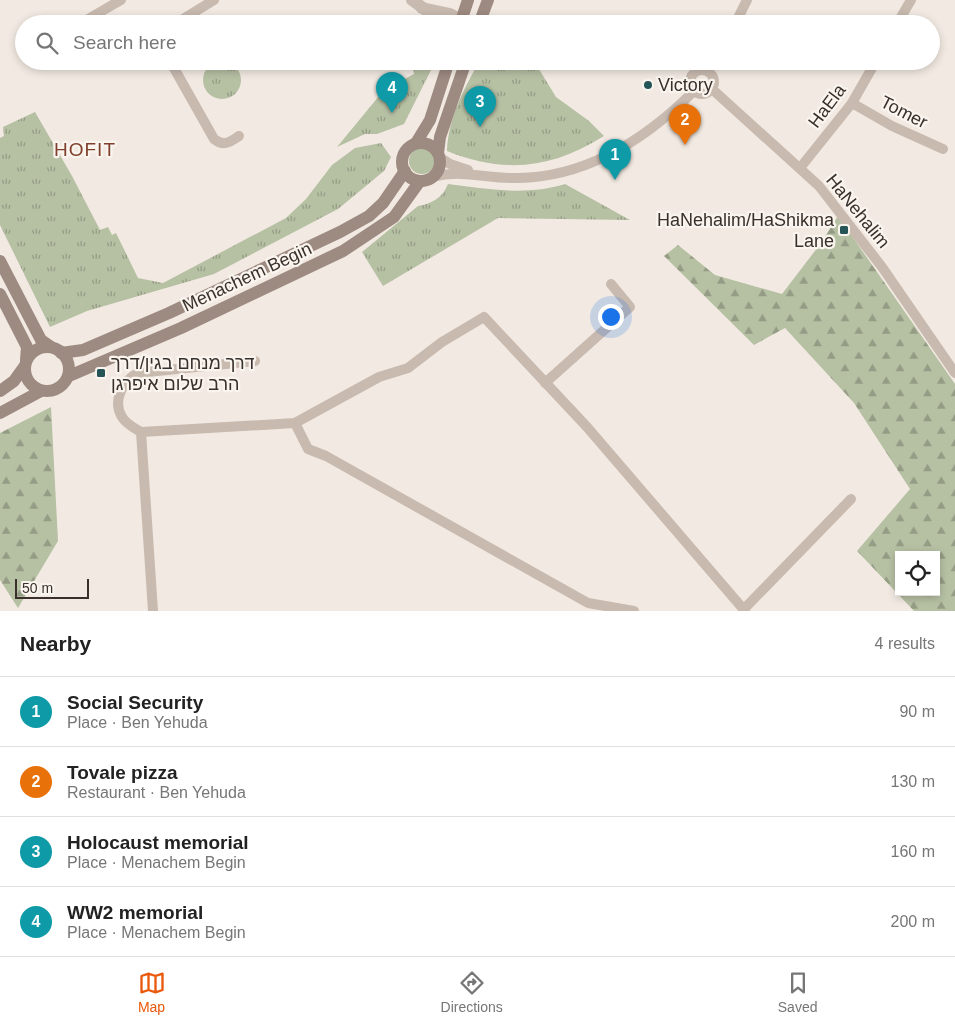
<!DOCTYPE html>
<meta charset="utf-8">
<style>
:root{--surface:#fff;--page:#f6f6f6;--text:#222;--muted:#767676;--line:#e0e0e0;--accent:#ea580c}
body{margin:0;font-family:Arial,Heebo,sans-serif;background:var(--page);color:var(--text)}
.controls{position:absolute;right:15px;bottom:15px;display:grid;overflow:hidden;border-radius:0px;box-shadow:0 2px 8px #0003}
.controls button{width:45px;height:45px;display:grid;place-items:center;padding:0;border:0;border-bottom:1px solid var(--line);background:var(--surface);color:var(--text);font:25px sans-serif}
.scale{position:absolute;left:15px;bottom:12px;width:74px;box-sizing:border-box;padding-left:5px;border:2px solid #39302c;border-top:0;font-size:14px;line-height:18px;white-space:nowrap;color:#39302c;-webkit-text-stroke:4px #f9f4ee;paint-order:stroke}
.you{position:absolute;left:610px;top:316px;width:18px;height:18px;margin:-12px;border:4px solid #fff;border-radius:50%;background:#1a73e8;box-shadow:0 0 0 8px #1a73e833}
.badge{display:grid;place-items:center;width:32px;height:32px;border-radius:50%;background:var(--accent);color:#fff;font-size:16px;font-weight:700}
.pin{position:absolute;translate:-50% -41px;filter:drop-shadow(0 1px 2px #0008)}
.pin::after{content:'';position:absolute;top:26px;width:18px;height:15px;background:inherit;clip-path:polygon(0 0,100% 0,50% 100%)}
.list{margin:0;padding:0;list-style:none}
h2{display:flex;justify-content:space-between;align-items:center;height:65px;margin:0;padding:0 20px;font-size:21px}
h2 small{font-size:16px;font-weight:400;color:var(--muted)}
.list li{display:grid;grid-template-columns:32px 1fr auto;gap:15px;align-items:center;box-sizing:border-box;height:70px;padding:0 20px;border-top:1px solid var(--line)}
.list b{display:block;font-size:19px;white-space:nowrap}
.list p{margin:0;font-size:16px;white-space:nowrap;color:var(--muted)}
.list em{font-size:16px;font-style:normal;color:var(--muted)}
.icon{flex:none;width:28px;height:28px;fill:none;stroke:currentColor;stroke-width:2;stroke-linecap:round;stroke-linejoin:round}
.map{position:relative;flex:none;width:955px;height:611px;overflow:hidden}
.search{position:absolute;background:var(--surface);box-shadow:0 2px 8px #0003;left:15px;right:15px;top:15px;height:55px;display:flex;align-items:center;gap:12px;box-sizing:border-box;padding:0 18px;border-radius:28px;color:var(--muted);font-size:19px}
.sheet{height:345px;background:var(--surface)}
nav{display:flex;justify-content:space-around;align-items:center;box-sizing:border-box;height:70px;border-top:1px solid var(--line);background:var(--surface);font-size:14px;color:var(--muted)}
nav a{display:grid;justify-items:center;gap:2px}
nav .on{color:var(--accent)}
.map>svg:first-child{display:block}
.grass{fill:#b6c0a3}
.forest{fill:url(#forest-firs);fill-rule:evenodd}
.park{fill:url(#park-tufts)}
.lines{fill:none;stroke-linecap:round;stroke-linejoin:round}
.minor{stroke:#c9baaf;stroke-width:10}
.tertiary{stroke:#c9baaf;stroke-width:12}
.secondary{stroke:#9d8a80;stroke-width:12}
.poi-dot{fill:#255456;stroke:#f9f4ee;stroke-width:2}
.labels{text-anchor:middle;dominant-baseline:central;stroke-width:4.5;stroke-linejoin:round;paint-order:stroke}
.poi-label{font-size:18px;fill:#39302c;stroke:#f9f4ee;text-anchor:start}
.street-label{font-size:18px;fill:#39302c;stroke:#f9f4ee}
.neighbourhood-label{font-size:19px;letter-spacing:1px;fill:#803f2d;stroke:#f9f4ee}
</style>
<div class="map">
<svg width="955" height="611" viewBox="0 0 955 611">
<defs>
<pattern id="forest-firs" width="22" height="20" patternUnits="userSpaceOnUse" patternTransform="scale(1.25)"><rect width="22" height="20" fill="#b6c0a3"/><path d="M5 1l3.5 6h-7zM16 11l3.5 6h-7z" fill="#959c85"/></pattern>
<pattern id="park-tufts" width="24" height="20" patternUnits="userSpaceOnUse" patternTransform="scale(1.25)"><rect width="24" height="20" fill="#b6c0a3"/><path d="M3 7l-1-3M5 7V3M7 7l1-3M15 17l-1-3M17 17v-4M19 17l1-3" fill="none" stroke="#959c85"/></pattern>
</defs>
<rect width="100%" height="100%" fill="#f2eae2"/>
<!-- grass -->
<circle class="grass" cx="422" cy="161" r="13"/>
<!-- forest -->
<g class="forest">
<path d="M838 216 955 384V611H914L857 551 910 489 854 403 785 328 754 345 664 256 678 245 715 275 782 294 821 243ZM899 555H936V592H899Z"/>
<path d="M51 407 58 541 18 608 0 580V433Z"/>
</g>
<!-- park -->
<g class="park">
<path d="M412 61H432L431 70 404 124 377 134H365L337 147 384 90 414 74Z"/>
<path d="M480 61H534L556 97 589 121 604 136C551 169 505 174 447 151 448 120 464 87 480 61Z"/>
<circle cx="222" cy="80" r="19"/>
<path d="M35 112 72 176 100 230 108 227 112 235 116 233 138 278 163 283 286 218 306 199 332 165 355 148 381 143 391 157 384 171 338 209 214 274 87 311 50 327 0 225V138L4 136 3 127Z"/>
<path d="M448 184C487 189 527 196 565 184L630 220 498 218 383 286 362 252 418 206C432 204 443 197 448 184Z"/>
</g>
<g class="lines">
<!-- minor -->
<g class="minor">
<path d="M83 22 121 0"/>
<path d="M175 24 214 0"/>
<path d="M735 24 747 0"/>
<path d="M897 24 911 0"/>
<path d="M170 61 214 139C224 147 230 142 239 136"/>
<circle cx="702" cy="82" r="12"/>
<path d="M712 89 819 186 882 267 955 373"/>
<path d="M852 103 892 126 943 149"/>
<path d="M439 157 450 164 468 170"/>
<path d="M800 168 852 103 876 61"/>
<path d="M432 177C464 169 487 179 518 178 588 177 646 139 694 91"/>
<path d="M255 361 138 373C123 380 112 401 122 417 126 424 134 428 141 432L295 423 379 377 408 368 442 342 484 317 587 427 745 611"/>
<path d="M545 383 630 307 611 284"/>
<path d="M295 423 308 449 326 456 588 603 634 611"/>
<path d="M141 432 153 611"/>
<path d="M744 609 851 499"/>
</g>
<!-- tertiary -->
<g class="tertiary">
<path d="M412 0 445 24"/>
<path d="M422 8 450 14 468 24"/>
</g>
<!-- secondary -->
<g class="secondary">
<path d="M460 24 468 0"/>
<path d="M479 24 488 0"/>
<path d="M416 143 430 120 449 61"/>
<circle cx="421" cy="162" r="19"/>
<path d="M438 153 440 137 466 61"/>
<path d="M0 261 41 340 51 347"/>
<path d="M0 294 27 347 26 360"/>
<circle cx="47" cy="369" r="22"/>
<path d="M61 353 83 350 169 313 340 232 369 216 383 203 405 171"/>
<path d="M69 376 181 328 343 251 394 217 420 181"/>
<path d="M0 391 14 381 24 367"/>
<path d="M0 413 41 391"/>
</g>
</g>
<!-- markers -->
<g class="poi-dot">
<circle cx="648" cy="85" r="5"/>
<rect x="839" y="225" width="10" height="10" rx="2.5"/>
<rect x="96" y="368" width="10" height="10" rx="2.5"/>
</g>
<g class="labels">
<!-- poi labels -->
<g class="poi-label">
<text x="658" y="85">Victory</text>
<text x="834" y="220" text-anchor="end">HaNehalim/HaShikma<tspan x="834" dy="21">Lane</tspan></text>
<text x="111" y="363">דרך מנחם בגין/דרך<tspan x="111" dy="21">הרב שלום איפרגן</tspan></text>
</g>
<!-- street labels -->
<g class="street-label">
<text transform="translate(827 106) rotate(-53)">HaEla</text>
<text transform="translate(904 112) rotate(27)">Tomer</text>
<text transform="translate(858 211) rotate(51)">HaNehalim</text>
<text transform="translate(247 277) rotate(-25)">Menachem Begin</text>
</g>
<!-- neighbourhood labels -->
<g class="neighbourhood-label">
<text x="85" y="149">HOFIT</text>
</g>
</g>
</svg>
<div class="controls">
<button><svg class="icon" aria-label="locate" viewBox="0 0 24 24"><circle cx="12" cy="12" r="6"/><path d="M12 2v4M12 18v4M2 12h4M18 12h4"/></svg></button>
</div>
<div class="scale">50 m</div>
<div class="you"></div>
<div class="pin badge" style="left:615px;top:180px;background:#0f9aa8">1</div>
<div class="pin badge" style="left:685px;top:145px;background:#e8710a">2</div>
<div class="pin badge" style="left:480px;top:127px;background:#0f9aa8">3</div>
<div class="pin badge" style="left:392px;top:113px;background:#0f9aa8">4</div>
<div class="search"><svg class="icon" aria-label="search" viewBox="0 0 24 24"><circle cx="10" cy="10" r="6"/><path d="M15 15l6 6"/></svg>Search here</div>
</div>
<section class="sheet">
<h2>Nearby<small>4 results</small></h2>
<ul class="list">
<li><span class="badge" style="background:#0f9aa8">1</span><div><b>Social Security</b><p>Place · Ben Yehuda</p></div><em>90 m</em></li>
<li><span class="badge" style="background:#e8710a">2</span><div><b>Tovale pizza</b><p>Restaurant · Ben Yehuda</p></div><em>130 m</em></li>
<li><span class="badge" style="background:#0f9aa8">3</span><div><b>Holocaust memorial</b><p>Place · Menachem Begin</p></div><em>160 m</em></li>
<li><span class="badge" style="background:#0f9aa8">4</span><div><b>WW2 memorial</b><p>Place · Menachem Begin</p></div><em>200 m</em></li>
</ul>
</section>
<nav>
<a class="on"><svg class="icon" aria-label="map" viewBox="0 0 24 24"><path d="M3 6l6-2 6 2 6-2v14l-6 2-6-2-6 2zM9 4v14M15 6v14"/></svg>Map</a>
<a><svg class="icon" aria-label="directions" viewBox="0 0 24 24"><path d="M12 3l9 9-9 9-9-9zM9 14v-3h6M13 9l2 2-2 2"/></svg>Directions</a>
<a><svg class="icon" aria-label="saved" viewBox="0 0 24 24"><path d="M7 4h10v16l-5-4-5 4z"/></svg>Saved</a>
</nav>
